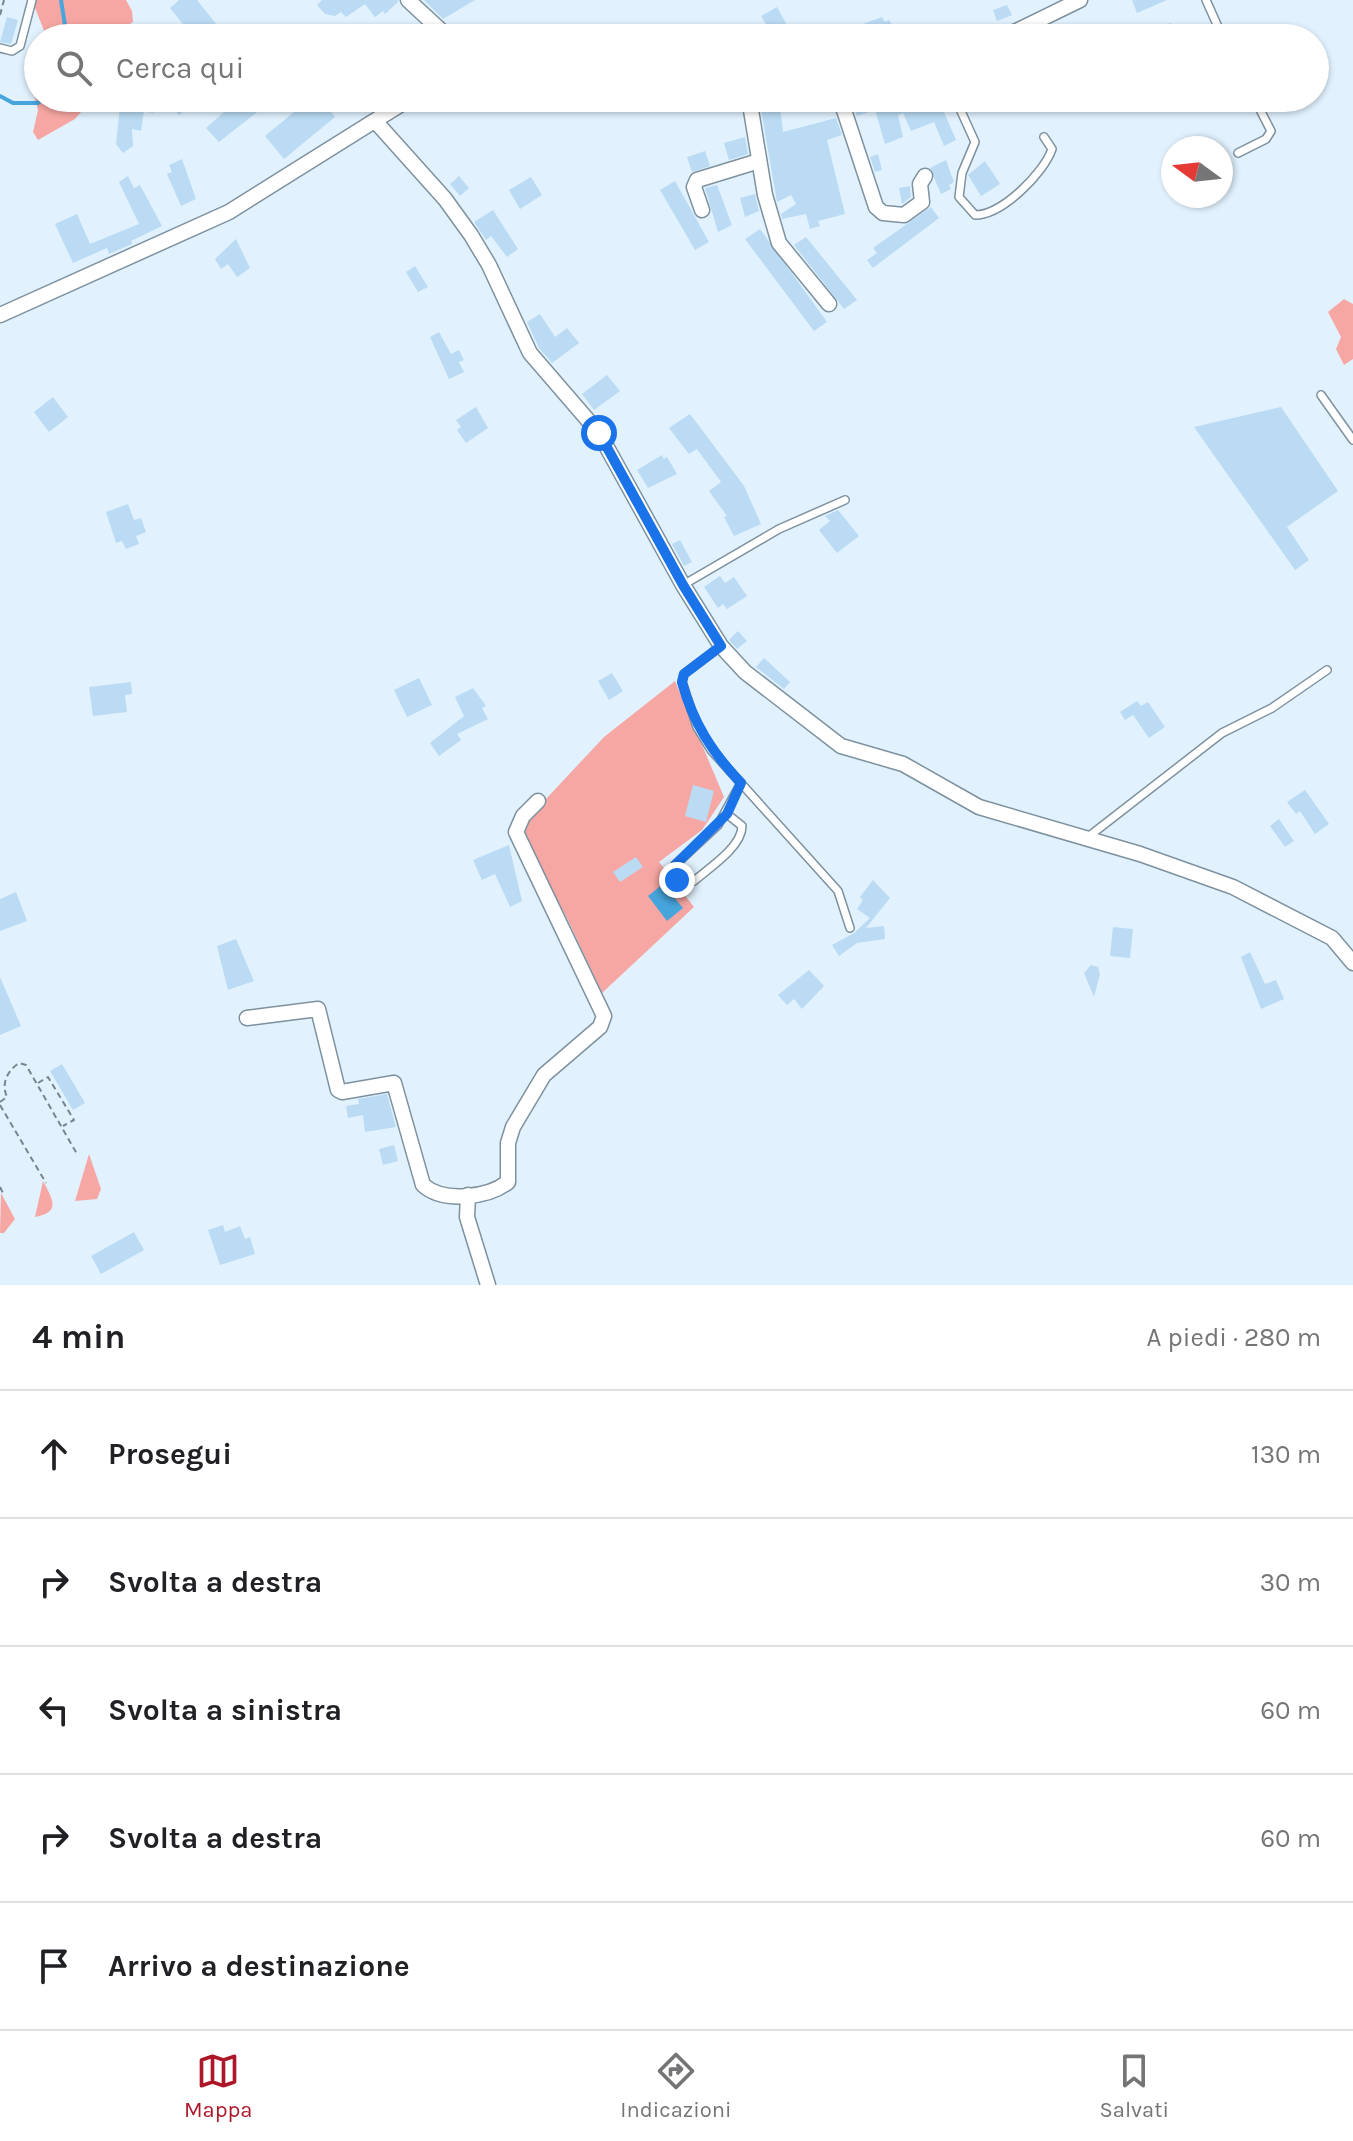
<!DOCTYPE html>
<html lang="it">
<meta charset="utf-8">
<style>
:root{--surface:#fff;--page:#f6f6f6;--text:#202124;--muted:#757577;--line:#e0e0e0;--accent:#ac1829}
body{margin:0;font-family:Karla,sans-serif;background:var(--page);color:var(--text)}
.compass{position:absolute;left:1161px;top:136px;width:72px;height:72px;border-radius:50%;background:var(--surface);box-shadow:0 2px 6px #0004;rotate:285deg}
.stop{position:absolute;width:24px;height:24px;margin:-18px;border:6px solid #1a73e8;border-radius:50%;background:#fff}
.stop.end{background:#1a73e8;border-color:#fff;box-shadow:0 2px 8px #0008}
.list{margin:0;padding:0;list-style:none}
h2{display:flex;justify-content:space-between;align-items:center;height:104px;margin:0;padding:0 32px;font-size:34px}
h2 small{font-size:26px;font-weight:400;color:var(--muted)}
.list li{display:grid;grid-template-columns:52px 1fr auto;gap:24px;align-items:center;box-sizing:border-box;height:128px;padding:0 32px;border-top:2px solid var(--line)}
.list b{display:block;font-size:30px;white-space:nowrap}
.list em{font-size:26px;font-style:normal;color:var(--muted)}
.icon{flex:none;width:44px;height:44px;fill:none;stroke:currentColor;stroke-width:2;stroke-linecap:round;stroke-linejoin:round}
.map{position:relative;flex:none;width:1353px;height:1285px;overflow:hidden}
.search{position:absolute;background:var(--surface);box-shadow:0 2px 6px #0004;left:24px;right:24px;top:24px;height:88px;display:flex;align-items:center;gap:20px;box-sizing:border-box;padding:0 28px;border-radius:44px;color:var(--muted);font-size:30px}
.sheet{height:744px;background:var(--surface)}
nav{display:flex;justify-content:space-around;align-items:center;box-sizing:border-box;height:112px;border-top:2px solid var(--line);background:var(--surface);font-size:22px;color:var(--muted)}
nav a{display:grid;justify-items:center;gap:4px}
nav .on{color:var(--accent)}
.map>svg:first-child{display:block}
.green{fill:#f7a7a3}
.water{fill:#47a5dd}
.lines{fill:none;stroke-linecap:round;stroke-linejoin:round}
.stream{stroke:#47a5dd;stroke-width:4}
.building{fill:#badbf3}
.service-casing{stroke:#7d919f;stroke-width:10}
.minor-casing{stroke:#7d919f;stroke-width:17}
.path{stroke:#79858e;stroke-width:2;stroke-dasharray:6 4;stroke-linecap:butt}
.service{stroke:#fff;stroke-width:7}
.minor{stroke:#fff;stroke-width:14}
.route{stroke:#1a73e8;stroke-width:10}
</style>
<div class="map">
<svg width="1353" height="1285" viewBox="0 0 1353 1285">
<rect width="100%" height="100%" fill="#e1f2fe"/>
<!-- green -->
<g class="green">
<path d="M36 0H126L132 11 133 22 120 30 117 38H47L35 8Z"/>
<path d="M38 80V98H93L75 119 38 140 33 132 38 110 33 90Z"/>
<path d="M1344 299 1353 304V359L1344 365 1336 349 1341 337 1328 312Z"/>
<path d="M675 681 724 797 702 830 659 862 694 907 602 993 566 916 526 846C522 835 525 827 530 816L604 737Z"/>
<path d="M89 1154 101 1189 97 1199 75 1201Z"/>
<path d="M43 1181C53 1200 61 1212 35 1217Z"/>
<path d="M1 1193 15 1219 4 1233H0Z"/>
</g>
<!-- water -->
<path class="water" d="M663 884 683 908 667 921 648 896Z"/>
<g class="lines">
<!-- stream -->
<g class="stream">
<path d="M61 0 67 38"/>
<path d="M0 96 13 103H38L43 98"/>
</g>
</g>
<!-- building -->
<g class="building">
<path d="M179 0H197L221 30 211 38H194L170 8Z"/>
<path d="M322 0H398V2L385 14 383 11 375 17 365 4 346 17 341 12 335 16 325 14 317 5Z"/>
<path d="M424 0H475L443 19Z"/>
<path d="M1132 0H1167L1137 13Z"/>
<path d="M1007 5 1012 15 997 21 993 10Z"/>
<path d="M777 7 787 25 772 34 761 16Z"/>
<path d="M7 17 18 20 11 44 0 42Z"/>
<path d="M882 17 885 22 889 20 899 38H870L863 24Z"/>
<path d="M1171 23 1177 38H1133V37Z"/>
<path d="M121 98H155L153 113 144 111 141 131 132 129 133 146 123 153 116 144Z"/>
<path d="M166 98H200L179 115Z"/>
<path d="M228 98H275L219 142 206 128 233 104Z"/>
<path d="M311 98H320L335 117 284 159 265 136Z"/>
<path d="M524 98H538L544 104 537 111Z"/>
<path d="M759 98H779L783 132 836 118 842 135 827 140 845 214 818 221 820 226 810 229 806 214 782 219 781 214 796 204 791 195 777 202Z"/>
<path d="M862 98 865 104 886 98H938L956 140 944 146 934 122 911 131 903 113 898 115 903 137 885 144 875 110 857 116 852 101Z"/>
<path d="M745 137 748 154 729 160 724 143Z"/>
<path d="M705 151 710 166 692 172 687 157Z"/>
<path d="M878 154 882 170 875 172 870 157Z"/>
<path d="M182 159 196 199 181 206 167 174 172 172 169 165Z"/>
<path d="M946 160 954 182 949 185 951 189 941 194 930 168Z"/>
<path d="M985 161 1000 184 981 196 968 175Z"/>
<path d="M128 176 134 188 140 185 162 226 131 241 132 244 109 254 107 248 73 263 55 224 77 214 90 244 139 224 119 182Z"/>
<path d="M459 176 469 188 460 196 450 184Z"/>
<path d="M531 177 542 195 520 209 509 190Z"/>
<path d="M675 181 709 242 695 250 660 190Z"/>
<path d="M717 185 732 225 718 232 705 188Z"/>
<path d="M910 186 911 197 902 204 899 188Z"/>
<path d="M755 194 759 211 745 217 740 198Z"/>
<path d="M931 207 939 218 873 268 867 260 877 253 873 248Z"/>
<path d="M493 210 518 249 507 257 491 236 486 240 474 222Z"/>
<path d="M760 229 827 322 814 331 745 239Z"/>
<path d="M806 237 857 300 844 309 794 245Z"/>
<path d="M236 239 250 268 237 277 228 264 221 269 215 259Z"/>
<path d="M415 266 428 287 418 292 406 272Z"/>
<path d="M540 314 555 337 567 328 579 343 552 363 539 348 527 322Z"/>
<path d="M439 332 451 354 459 350 464 360 459 362 464 372 449 379 430 337Z"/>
<path d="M607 375 620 391 594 410 582 394Z"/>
<path d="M53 397 68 417 49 432 34 412Z"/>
<path d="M476 407 488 428 466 443 457 430 461 427 456 420Z"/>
<path d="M1281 407 1338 491 1287 527 1309 560 1295 570 1194 427Z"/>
<path d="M690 414 744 486 761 524 734 536 724 517 727 516 709 491 721 482 697 449 689 454 669 428Z"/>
<path d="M662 455 664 459 667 457 677 474 648 488 637 470Z"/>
<path d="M128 504 134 520 141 518 146 532 136 536 139 544 126 549 122 541 116 543 106 512Z"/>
<path d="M838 510 859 536 837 553 819 530 830 521 825 516Z"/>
<path d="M680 540 692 562 684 566 672 544Z"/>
<path d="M720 576 725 583 734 577 747 596 727 609 723 604 718 608 704 587Z"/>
<path d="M738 631 747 641 737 649 729 640Z"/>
<path d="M764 658 790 682 784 689 756 667Z"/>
<path d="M612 673 623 691 609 700 598 681Z"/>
<path d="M419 678 432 705 407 717 394 690Z"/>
<path d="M131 682 132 694 125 695 127 712 93 716 89 687Z"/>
<path d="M473 688 486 706 482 708 488 719 457 734 461 740 439 756 430 743 464 716 455 697Z"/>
<path d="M1137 701 1141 706 1148 702 1165 727 1149 738 1133 715 1125 720 1120 712Z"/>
<path d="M693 785 714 791 706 822 685 816Z"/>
<path d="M1305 790 1329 824 1315 834 1300 811 1296 814 1287 802Z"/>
<path d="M1279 819 1294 841 1285 847 1270 826Z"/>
<path d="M509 845 522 901 510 907 495 874 482 880 473 860Z"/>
<path d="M636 857 643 867 620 882 613 872Z"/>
<path d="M873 880 890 898 866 928 884 926 885 939 857 943 839 956 832 945 854 933 870 918 857 909 863 900 860 897Z"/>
<path d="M16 892 27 921 0 931V899Z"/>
<path d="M1113 927 1133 929 1130 958 1110 956Z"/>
<path d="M236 939 254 981 228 990 217 946Z"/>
<path d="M1250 952 1265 984 1276 980 1284 999 1261 1009 1241 957Z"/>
<path d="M1091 965 1098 967 1100 974 1094 997 1084 973Z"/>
<path d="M809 970 824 986 802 1009 794 999 787 1005 778 995Z"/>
<path d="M0 977 21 1026 0 1035Z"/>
<path d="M62 1064 85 1103 73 1110 50 1071Z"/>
<path d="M387 1094 396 1127 365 1132 363 1115 348 1118 346 1106 359 1104 358 1099Z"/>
<path d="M394 1145 398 1161 383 1165 379 1149Z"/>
<path d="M223 1225 225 1232 240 1226 245 1239 250 1237 255 1254 220 1265 208 1230Z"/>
<path d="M134 1232 144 1250 101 1274 91 1256Z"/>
</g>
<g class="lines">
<defs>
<g id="service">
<path d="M1206 0 1223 38"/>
<path d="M0 48 12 51 20 46 32 0"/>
<path d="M955 98 975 142 962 173 959 197 975 215C1002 215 1044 173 1052 149L1044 137"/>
<path d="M1238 153 1266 139 1271 131 1254 98"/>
<path d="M1321 395 1353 440"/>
<path d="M683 585 779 529 845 500"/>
<path d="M721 646 684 674 682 682 697 727 711 750 838 891 850 928"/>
<path d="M727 814 742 826C742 847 709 868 694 881L677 880 675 865 718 825 741 783"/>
<path d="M1088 837 1222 733 1272 708 1327 670"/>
</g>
<g id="minor">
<path d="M408 0 449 38"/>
<path d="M600 38H628"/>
<path d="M1002 38 1080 0"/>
<path d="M749 98 765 195 779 243 829 304"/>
<path d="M840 98 876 207 883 213 904 215 922 202 920 184 925 176"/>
<path d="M376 122 445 199 471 235 489 265 530 353 599 433 683 585 721 646 745 672 841 746 903 764 979 807 1140 854 1233 887 1332 938 1353 963"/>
<path d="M702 210 694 187 697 180 759 161"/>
<path d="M0 315 229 212 411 98"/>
<path d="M247 1018 318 1009 338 1090 342 1092 394 1083 423 1185C443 1203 488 1198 508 1182V1143L513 1127 544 1075 600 1027 604 1016 516 832 523 816 538 801"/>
<path d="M468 1195 467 1217 488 1285"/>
</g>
</defs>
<!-- service casing -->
<use href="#service" class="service-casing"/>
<!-- minor casing -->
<use href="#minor" class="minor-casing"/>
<!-- path -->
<g class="path">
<path d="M0 15 4 0"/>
<path d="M38 1083 48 1077 74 1120 63 1126"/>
<path d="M0 1102 7 1097C1 1084 7 1071 19 1063L26 1065 77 1154"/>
<path d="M0 1105 46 1183"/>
<path d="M0 1187 3 1193"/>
</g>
<!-- service -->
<use href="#service" class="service"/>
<!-- minor -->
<use href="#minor" class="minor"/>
</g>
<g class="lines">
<!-- route -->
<path class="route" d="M599 433 683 585 721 646 684 674 682 682C693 723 712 752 741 783L727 814 675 865 677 880"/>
</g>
</svg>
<svg class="compass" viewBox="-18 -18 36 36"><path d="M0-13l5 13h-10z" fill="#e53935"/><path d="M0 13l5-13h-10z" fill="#757577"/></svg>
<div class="stop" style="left:599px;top:433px"></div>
<div class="stop end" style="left:677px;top:880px"></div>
<div class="search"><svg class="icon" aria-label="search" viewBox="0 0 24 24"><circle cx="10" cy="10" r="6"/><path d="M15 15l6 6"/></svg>Cerca qui</div>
</div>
<section class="sheet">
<h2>4 min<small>A piedi · 280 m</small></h2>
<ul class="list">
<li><svg class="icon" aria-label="ahead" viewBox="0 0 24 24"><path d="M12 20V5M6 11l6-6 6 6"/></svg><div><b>Prosegui</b></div><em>130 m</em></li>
<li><svg class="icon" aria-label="right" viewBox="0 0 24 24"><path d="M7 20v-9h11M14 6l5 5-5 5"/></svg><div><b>Svolta a destra</b></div><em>30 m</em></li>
<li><svg class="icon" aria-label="left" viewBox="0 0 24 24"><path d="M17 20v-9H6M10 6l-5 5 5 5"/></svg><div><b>Svolta a sinistra</b></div><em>60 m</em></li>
<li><svg class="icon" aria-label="right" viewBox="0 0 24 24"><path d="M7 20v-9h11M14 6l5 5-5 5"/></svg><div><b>Svolta a destra</b></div><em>60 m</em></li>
<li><svg class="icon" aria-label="arrive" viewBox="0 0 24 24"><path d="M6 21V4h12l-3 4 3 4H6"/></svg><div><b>Arrivo a destinazione</b></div></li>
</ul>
</section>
<nav>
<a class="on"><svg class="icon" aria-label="map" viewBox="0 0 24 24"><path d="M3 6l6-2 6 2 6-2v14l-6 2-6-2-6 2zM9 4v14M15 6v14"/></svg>Mappa</a>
<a><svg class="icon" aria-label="directions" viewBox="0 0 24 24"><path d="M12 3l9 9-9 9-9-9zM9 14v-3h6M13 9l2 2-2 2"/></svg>Indicazioni</a>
<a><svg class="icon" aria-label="saved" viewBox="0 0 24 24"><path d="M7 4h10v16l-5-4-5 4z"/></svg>Salvati</a>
</nav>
